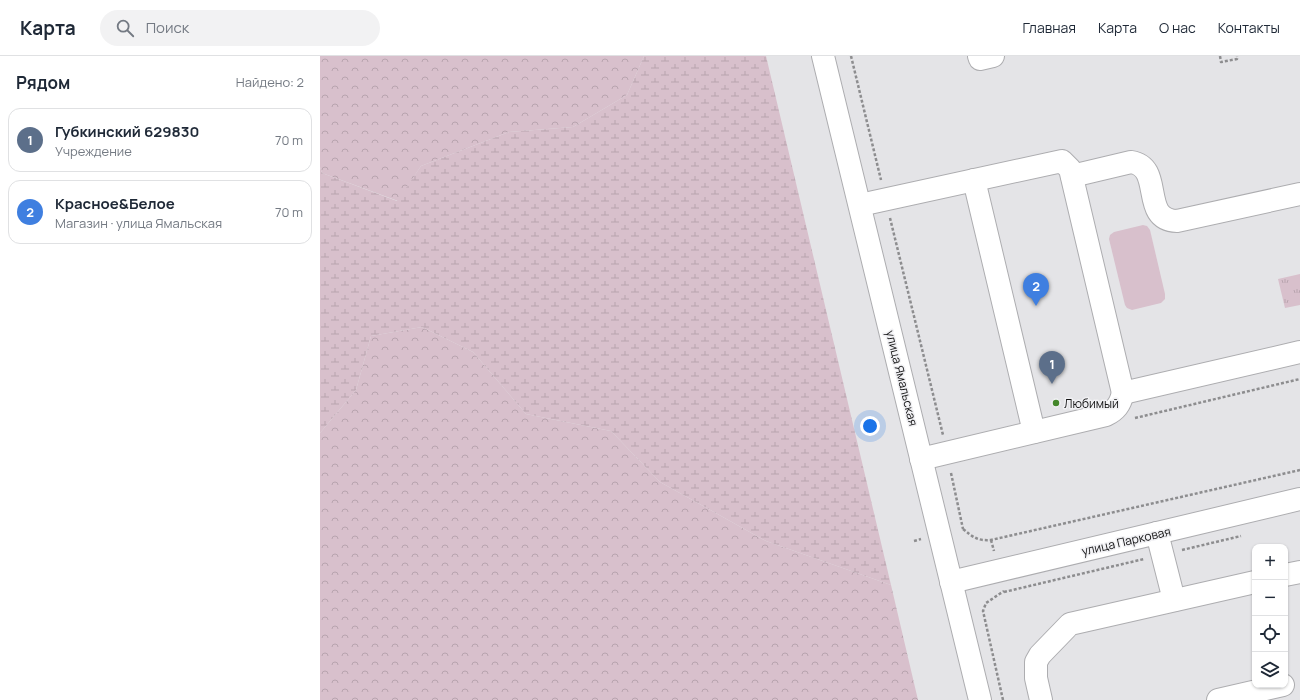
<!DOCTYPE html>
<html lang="ru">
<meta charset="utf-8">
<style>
:root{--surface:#fff;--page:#f2f2f3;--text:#1f2937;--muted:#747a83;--line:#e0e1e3;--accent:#44872a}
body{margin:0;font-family:Manrope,sans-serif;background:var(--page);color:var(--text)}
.controls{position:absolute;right:12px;bottom:12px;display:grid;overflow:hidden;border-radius:8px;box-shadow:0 1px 3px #0004}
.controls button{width:36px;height:36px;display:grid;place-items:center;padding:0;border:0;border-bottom:1px solid var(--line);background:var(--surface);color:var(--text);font:20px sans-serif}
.you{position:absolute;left:550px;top:370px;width:14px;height:14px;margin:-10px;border:3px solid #fff;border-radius:50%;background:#1a73e8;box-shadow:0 0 0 6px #1a73e833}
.badge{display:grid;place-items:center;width:26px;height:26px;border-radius:50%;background:var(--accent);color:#fff;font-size:13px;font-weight:700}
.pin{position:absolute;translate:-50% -33px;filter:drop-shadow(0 1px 2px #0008)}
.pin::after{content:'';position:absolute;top:21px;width:14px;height:12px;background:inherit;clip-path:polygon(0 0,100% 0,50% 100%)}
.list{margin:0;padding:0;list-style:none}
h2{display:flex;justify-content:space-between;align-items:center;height:52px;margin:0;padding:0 16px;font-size:17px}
h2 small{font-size:13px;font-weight:400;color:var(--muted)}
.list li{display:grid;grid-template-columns:26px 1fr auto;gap:12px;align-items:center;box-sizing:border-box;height:64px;margin:0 8px 8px;padding:0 8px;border:1px solid var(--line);border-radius:12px}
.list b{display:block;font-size:15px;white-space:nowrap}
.list p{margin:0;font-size:13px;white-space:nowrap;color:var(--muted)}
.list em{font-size:13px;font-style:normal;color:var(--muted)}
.icon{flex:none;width:22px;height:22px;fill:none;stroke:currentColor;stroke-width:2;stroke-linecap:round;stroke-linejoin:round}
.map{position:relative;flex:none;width:980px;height:644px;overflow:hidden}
header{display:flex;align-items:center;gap:24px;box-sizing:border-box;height:56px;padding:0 20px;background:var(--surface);border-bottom:1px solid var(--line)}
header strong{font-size:19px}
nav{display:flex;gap:22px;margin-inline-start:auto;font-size:14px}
.search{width:280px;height:36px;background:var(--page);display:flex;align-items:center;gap:10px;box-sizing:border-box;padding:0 14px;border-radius:22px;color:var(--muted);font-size:15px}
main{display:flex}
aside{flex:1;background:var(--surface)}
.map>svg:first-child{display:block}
.forest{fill:url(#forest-crowns)}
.wetland{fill:url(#wetland-marsh)}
.park{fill:url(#park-tufts)}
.garden{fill:#d8c0cc}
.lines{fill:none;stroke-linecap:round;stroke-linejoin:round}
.minor-casing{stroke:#adadb0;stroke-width:24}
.path{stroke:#8d8d8f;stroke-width:2.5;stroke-dasharray:3 2;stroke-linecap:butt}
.minor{stroke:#fff;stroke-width:22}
.poi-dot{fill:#44872a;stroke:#f1f1f4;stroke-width:1.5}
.labels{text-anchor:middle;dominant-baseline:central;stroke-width:3;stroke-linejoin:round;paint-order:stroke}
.street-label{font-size:12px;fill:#131314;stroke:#f1f1f4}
.poi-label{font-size:12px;fill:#131314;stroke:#f1f1f4;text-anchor:start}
</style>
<header>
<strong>Карта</strong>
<div class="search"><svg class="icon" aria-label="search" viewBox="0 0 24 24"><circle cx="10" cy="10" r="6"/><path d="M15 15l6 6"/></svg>Поиск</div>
<nav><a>Главная</a><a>Карта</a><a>О нас</a><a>Контакты</a></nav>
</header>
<main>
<aside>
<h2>Рядом<small>Найдено: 2</small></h2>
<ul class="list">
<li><span class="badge" style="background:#5c6f8a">1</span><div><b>Губкинский 629830</b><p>Учреждение</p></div><em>70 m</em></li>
<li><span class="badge" style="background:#3f7fe0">2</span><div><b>Красное&amp;Белое</b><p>Магазин · улица Ямальская</p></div><em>70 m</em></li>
</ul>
</aside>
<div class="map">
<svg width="980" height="644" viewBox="0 0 980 644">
<defs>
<pattern id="forest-crowns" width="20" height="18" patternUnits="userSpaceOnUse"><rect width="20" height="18" fill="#d8c0cc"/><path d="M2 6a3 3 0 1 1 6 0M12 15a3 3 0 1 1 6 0" fill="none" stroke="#b8a4ae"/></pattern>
<pattern id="wetland-marsh" width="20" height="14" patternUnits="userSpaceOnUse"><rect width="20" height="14" fill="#d8c0cc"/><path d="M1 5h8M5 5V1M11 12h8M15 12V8" fill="none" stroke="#b8a4ae"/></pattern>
<pattern id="park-tufts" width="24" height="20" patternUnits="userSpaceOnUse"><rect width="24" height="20" fill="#d8c0cc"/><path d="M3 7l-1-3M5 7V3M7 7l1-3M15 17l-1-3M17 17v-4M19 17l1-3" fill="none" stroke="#b8a4ae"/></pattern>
</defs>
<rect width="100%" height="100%" fill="#e4e4e7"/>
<!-- forest -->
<g class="forest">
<path d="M0 0H324L307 39 253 71 189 76 101 110 78 145 2 117 0 111Z"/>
<path d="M102 271 153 296 206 358 291 375 340 426 446 485 571 529 598 644H0V377L36 334 51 280Z"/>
</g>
<!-- wetland -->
<path class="wetland" d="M324 0H446L571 529 446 485 340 426 291 375 206 358 153 296 102 271 51 280 36 334 0 377V111L2 117 77 145 101 110 189 76 253 71 307 39Z"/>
<!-- park -->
<path class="park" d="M980 218V249L965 252 958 223Z"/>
<!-- garden -->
<path class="garden" d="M823 169 827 170 830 174 845 238V243L841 247 812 254 807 252 805 249 789 183 790 179 794 176Z"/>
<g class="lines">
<defs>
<g id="minor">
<path d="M503 0 660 644"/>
<path d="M659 0 660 3 673 0"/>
<path d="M752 120 811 106C845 111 819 164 857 165L980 138"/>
<path d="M654 124 714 376"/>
<path d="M540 149 742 105 750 113 803 337 980 296"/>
<path d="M601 403 786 359C796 354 800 349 803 337"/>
<path d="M837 477 854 544"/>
<path d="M965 519 980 516"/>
<path d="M631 526 980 443"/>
<path d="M721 644 716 622V606L720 599 750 568 935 526"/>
<path d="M898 644 963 629"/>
</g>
</defs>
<!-- minor casing -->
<use href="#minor" class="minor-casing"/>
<!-- path -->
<g class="path">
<path d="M531 0 561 124"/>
<path d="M900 0 901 6 917 3V0"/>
<path d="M570 162 623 379"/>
<path d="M815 362 980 323"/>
<path d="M631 417 643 473"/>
<path d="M643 473C653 481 657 485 671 484L980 414"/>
<path d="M671 484 674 495"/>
<path d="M594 485 601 483"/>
<path d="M862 494 921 480"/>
<path d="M684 536 824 503"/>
<path d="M683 644 663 555 666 547 684 535"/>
</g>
<!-- minor -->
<use href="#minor" class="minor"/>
</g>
<!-- markers -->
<circle class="poi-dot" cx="736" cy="347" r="4"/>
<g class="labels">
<!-- street labels -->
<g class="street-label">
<text transform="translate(582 322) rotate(76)">улица Ямальская</text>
<text transform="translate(806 485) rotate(-13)">улица Парковая</text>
</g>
<!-- poi labels -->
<g class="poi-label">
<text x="744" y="347">Любимый</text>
</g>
</g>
</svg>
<div class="controls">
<button>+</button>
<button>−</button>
<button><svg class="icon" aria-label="locate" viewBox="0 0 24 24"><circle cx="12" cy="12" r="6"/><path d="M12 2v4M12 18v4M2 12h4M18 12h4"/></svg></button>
<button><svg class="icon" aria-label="layers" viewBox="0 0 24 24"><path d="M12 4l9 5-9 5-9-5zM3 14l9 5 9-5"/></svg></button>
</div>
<div class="you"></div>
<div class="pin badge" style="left:732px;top:328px;background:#5c6f8a">1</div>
<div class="pin badge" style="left:716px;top:250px;background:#3f7fe0">2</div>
</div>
</main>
